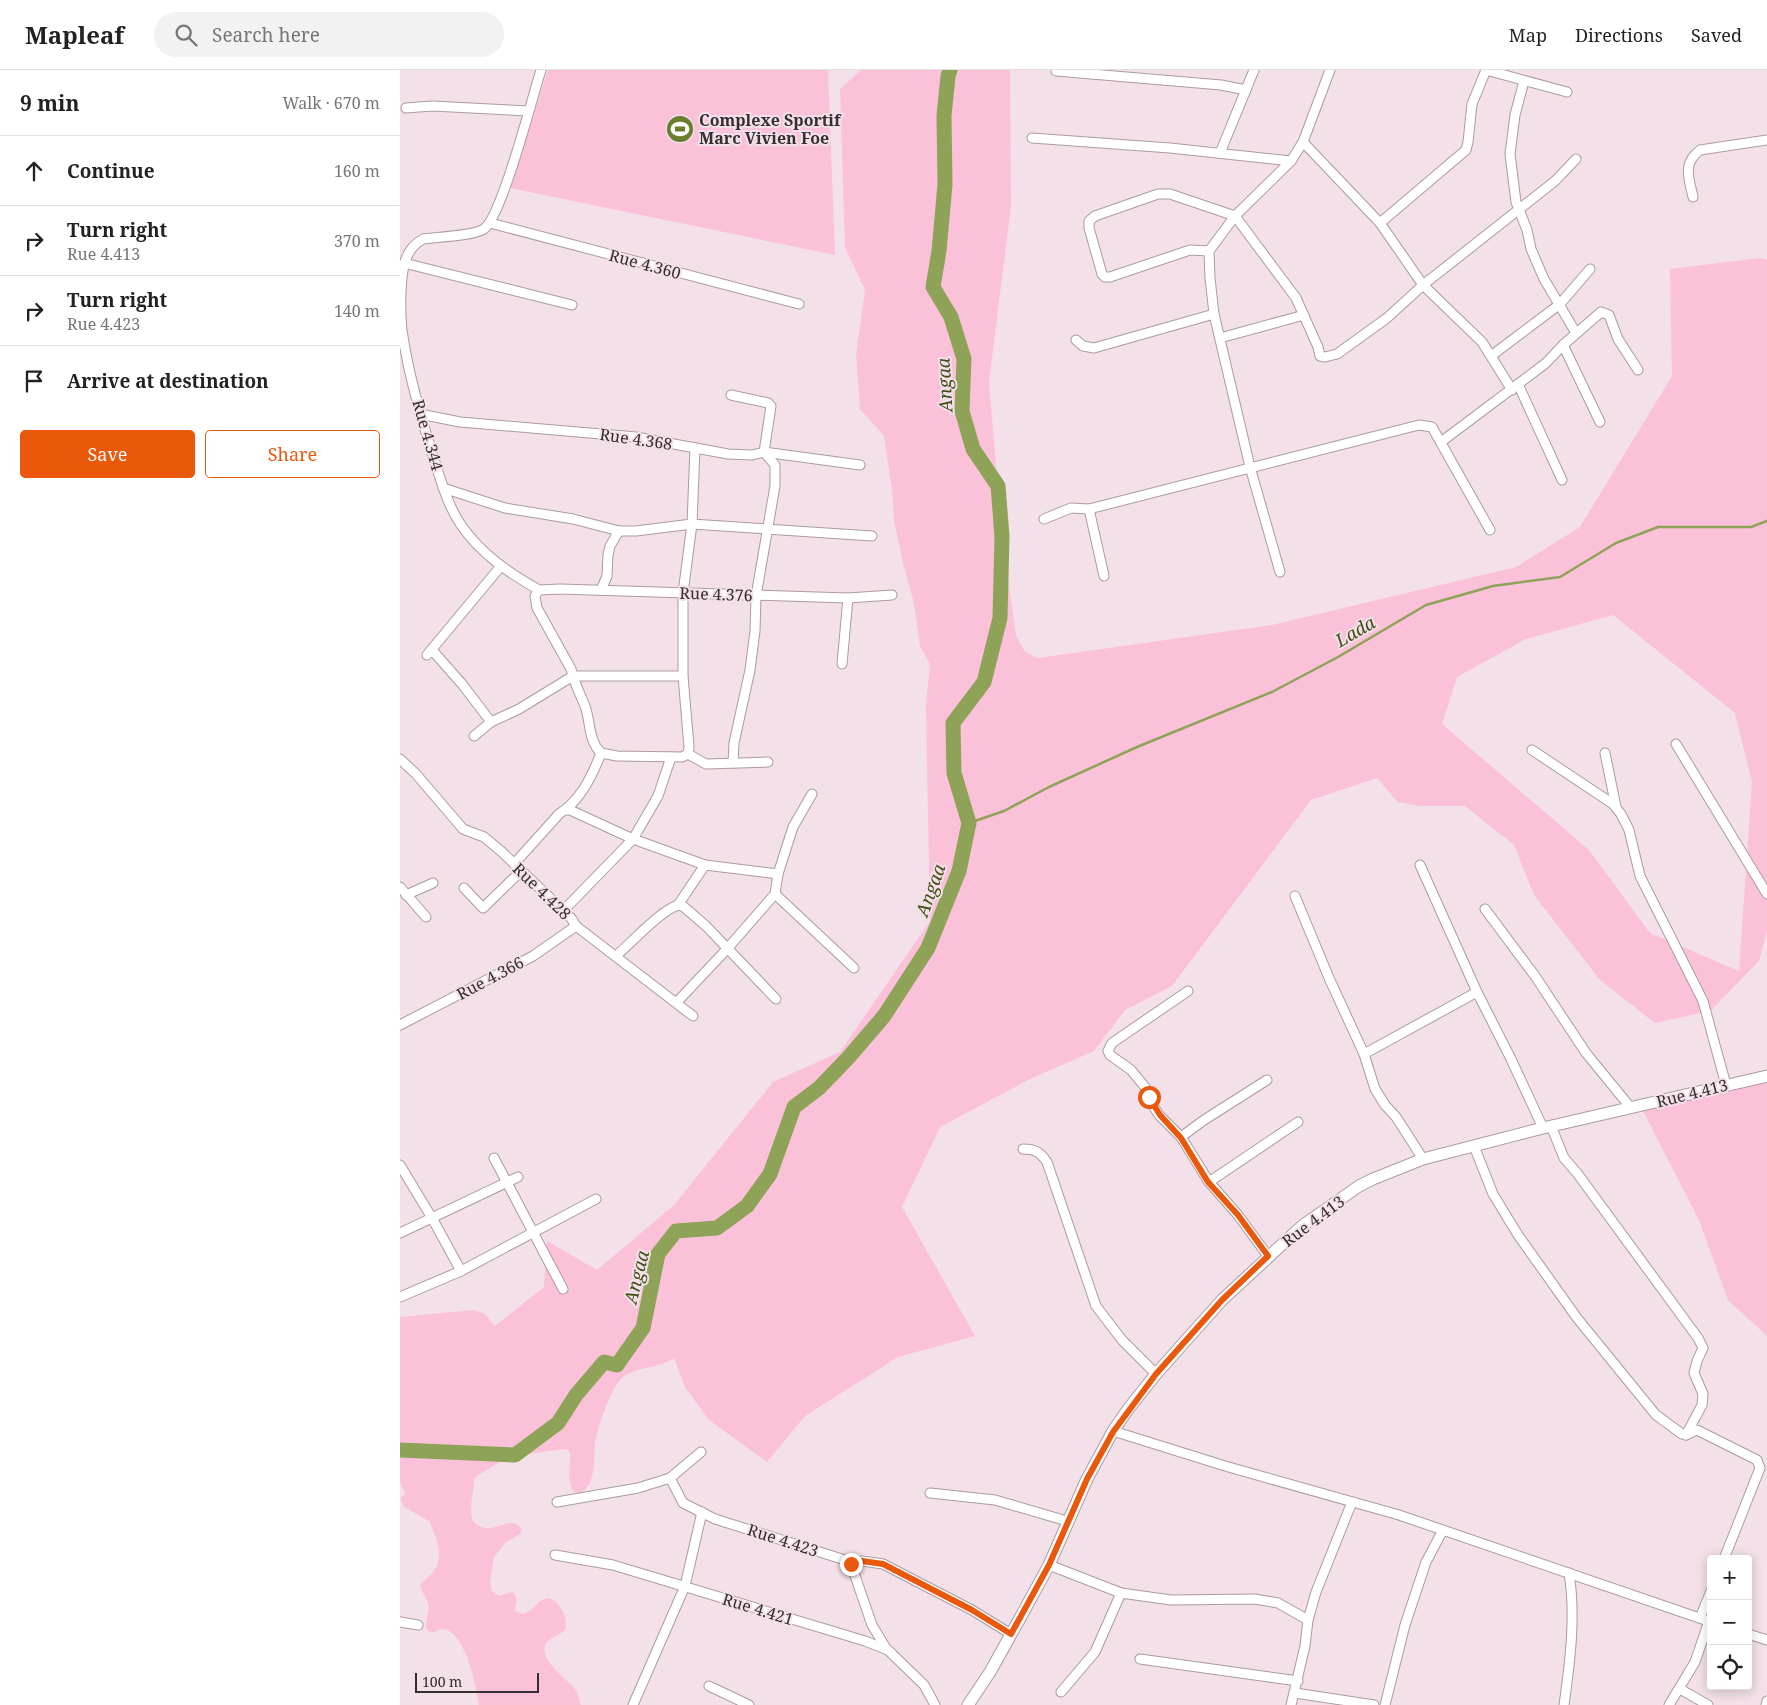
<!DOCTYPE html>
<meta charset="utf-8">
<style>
:root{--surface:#fff;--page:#f2f2f2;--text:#222;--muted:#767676;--line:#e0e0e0;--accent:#ea580c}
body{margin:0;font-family:"Noto Serif",serif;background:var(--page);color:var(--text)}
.controls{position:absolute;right:15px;bottom:15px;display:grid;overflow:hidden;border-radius:5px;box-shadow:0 2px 12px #0003}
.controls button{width:45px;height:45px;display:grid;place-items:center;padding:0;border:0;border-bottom:1px solid var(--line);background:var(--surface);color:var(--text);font:25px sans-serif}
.scale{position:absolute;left:15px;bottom:12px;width:124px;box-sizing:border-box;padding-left:5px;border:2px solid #352e30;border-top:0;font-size:14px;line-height:18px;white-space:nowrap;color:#352e30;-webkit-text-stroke:4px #f3e0e8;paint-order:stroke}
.stop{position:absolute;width:15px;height:15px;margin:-11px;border:4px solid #ea580c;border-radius:50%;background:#fff}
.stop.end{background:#ea580c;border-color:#fff;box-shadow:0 1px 5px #0008}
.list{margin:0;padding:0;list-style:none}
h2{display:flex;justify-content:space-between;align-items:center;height:65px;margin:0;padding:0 20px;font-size:21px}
h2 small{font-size:16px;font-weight:400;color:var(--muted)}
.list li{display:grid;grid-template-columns:32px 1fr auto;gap:15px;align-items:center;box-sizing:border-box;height:70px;padding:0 20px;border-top:1px solid var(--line)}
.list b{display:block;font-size:19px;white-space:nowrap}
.list p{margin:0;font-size:16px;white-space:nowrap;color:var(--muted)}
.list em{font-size:16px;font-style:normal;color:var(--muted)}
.actions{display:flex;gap:10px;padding:15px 20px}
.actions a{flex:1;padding:11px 0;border:1px solid var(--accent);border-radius:5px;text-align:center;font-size:18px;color:var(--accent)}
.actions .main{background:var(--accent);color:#fff}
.icon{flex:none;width:28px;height:28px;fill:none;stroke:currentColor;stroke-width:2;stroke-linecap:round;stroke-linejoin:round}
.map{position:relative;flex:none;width:1367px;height:1635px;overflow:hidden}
header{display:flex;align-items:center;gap:30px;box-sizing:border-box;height:70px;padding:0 25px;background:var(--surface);border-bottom:1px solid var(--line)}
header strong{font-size:24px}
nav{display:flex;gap:28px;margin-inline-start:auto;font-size:18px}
.search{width:350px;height:45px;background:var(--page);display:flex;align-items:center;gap:12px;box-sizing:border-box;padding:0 18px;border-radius:28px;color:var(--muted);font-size:19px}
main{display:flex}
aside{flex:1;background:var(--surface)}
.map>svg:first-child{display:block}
.green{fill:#fbc1d9;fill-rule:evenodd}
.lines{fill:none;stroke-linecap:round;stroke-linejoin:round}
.stream{stroke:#8fa358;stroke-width:2.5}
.river{stroke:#8fa358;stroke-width:15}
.minor-casing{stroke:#ac9ba1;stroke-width:11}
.tertiary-casing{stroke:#ac9ba1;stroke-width:13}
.minor{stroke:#fff;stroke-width:9}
.tertiary{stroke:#fff;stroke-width:11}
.route{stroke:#ea580c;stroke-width:6}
.labels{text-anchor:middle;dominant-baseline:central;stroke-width:4;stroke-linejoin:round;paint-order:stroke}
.poi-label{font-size:16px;font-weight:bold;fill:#352e30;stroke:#f3e0e8;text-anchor:start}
.street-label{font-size:16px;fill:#352e30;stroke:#f3e0e8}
.water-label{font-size:18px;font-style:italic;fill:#434f18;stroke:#f3e0e8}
</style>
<header>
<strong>Mapleaf</strong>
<div class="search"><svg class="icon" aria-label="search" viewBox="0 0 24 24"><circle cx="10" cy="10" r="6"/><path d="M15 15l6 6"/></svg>Search here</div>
<nav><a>Map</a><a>Directions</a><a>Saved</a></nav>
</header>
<main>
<aside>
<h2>9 min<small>Walk · 670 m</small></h2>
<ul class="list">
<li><svg class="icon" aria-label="ahead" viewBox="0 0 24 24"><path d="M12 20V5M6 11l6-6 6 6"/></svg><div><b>Continue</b></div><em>160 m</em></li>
<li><svg class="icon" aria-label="right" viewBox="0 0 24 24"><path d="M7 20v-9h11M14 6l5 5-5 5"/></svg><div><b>Turn right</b><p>Rue 4.413</p></div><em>370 m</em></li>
<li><svg class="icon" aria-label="right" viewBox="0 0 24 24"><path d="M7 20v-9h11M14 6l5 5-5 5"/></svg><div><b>Turn right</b><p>Rue 4.423</p></div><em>140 m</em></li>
<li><svg class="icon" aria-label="arrive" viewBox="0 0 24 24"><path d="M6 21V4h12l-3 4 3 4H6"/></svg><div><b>Arrive at destination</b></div></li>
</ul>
<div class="actions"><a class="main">Save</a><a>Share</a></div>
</aside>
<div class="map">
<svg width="1367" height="1635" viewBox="0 0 1367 1635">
<rect width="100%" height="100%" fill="#f3e0e8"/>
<!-- green -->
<g class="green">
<path d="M148 0H428L435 185 110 118Z"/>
<path d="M461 0H610L611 136 589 312 602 466 616 566 625 582 638 588 872 555 1116 497 1180 457 1272 306 1270 199 1360 188 1367 190V861L1359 891 1310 941 1255 953 1200 910 1134 825 1114 775 1065 736H1020L998 732 977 708 911 730 772 916 725 940 694 981 630 1009 540 1057 502 1137 575 1266 498 1287 405 1346 367 1392 309 1350 285 1317 274 1288C259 1299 235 1296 221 1309 211 1318 197 1359 195 1373 193 1390 197 1412 181 1423L174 1422C166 1412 171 1395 170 1383L168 1380 163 1379 108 1387 77 1406 74 1410C74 1421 67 1446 75 1453 93 1469 110 1441 122 1460L120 1464 106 1472 94 1487 90 1513 92 1521 99 1526 111 1522 114 1523 117 1529 115 1541 122 1544C136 1543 143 1514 160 1537 165 1544 167 1551 165 1560 160 1565 150 1567 146 1573 137 1590 168 1609 176 1620 178 1624 179 1630 181 1635H79C77 1618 65 1565 47 1560 41 1558 36 1561 32 1563L27 1560 26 1555 29 1536 20 1516C24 1509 30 1507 34 1501 45 1486 36 1466 29 1451L4 1437 1 1429 2 1426 6 1425 0 1413V1247L73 1240 85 1244 95 1256 144 1217 147 1171 197 1200 274 1135 373 1012 440 982 530 851 526 634 530 594 520 576 514 533 503 493 494 450 492 420 484 366 460 339 456 285 465 220 445 177 440 19ZM1213 545 1335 643 1352 712 1339 901 1250 863 1189 780 1042 654 1057 607 1126 569Z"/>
<path d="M1367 1008V1266L1328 1230 1299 1150 1243 1041Z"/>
</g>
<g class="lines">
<!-- stream -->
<path class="stream" d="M569 753 604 741 649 717 737 677 872 622 938 587 1026 535 1093 516 1160 507 1216 473 1258 457H1351L1367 451"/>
<!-- river -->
<path class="river" d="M0 1380 115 1385 158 1353 176 1325 204 1292 217 1295 243 1258 258 1184 276 1161 317 1158 347 1136 370 1104 394 1037 419 1018 448 988 484 946 528 878 559 801 569 753 554 703 553 653 584 612 600 548 602 466 598 416 573 379 562 341 564 289 551 247 533 217 539 181 545 114 544 46 548 6 550 0"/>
<defs>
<g id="minor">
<path d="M141 0C132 28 102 146 84 159 73 166 37 167 23 169 14 174 8 181 5 192 0 208 0 242 2 260 8 303 21 347 34 389 41 411 48 436 61 455 81 484 109 503 139 520L135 526 137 538 171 599C174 612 180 624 185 636 191 653 188 670 201 683"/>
<path d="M656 1 821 15 846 20"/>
<path d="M1124 11 1115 45 1110 84 1116 132 1127 160 1131 179 1144 209 1176 263"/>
<path d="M6 38 32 36 128 41"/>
<path d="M632 68 770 78 891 91"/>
<path d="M903 72 980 153 1023 215 1082 272 1112 320"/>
<path d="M820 83 854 0"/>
<path d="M1293 127C1289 108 1282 94 1300 80L1367 70"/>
<path d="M90 153 399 234"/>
<path d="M980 153 1066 80 1068 72 1072 34 1086 0 1167 22"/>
<path d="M809 181 790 180 710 207H705L702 204 689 158V151L695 146 758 124H770L835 146 896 228 918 277 920 286 925 287 937 284 987 248 1023 215 1155 111 1176 89"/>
<path d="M4 193 172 235"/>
<path d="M820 268 904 245"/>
<path d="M676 270 683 276 694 278 814 244"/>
<path d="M1163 275 1200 352"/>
<path d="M1091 286 1160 234 1190 199"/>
<path d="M1118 314 1162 410"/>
<path d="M20 344 60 352 236 367 328 384 352 385 364 382 371 336 368 333 331 325"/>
<path d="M1041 372 1146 293 1163 275 1201 242 1209 245 1218 269 1238 300"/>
<path d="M364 382 460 395"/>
<path d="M43 418 105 438 173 449 219 461H236L292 454 472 466"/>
<path d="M689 439 704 506"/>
<path d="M644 449 671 438 689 439 1019 355 1032 357 1090 460"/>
<path d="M880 502 850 397 814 244 810 208 809 181 835 146 891 91 903 72 930 0"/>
<path d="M139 520 160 519 448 528 492 525"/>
<path d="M201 520 207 506 208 485 210 476 219 461"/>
<path d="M32 580 62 614 91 652"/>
<path d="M27 585 101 496"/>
<path d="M442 594 448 528"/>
<path d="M74 666 91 652 119 639 173 606H283"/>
<path d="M1276 674 1367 824"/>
<path d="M1132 680 1213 734 1221 744 1229 760 1240 806 1303 931 1326 1015"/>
<path d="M201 683 217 686 282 687 288 684"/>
<path d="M1205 683 1216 737"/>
<path d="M288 684 289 677 283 606V523L292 454 295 378"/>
<path d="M288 684 306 694 368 692"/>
<path d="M0 689 16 704 63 759 84 767 102 782 171 848 176 856 293 946"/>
<path d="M333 693 334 673 350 600 355 561 356 526 375 416V395L364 382"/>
<path d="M165 740H170L233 769 305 795 378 804 393 757 412 724"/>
<path d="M114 794 159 744C181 730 192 706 201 683"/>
<path d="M1020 795 1077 922 1111 989 1143 1058"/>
<path d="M0 817 26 847"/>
<path d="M64 818 83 838 121 801"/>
<path d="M375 824 454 898"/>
<path d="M6 825 33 813"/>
<path d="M895 826 929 908 964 984 975 1019 985 1035 996 1047 1007 1064 1023 1089"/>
<path d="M278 835 284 837 306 856 376 929"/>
<path d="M1085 839 1135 906 1186 983 1231 1038"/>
<path d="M163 841 233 769 258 726 271 687"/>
<path d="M216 886C231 873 260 841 278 835L305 795"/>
<path d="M788 921 712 973 708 981 710 985 731 1000 745 1017 754 1037 759 1045 781 1067 809 1112 838 1145 868 1186"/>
<path d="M277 932 327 879 375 824 378 804"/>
<path d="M0 955 133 886 176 856"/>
<path d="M964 984 1077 922"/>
<path d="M1151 1056 1164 1088 1177 1103 1298 1268 1303 1278 1297 1291 1294 1303 1303 1324 1302 1335 1286 1365"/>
<path d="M781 1067 804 1050 867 1010"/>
<path d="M1074 1076 1093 1124 1118 1165 1177 1248 1256 1345 1282 1364 1286 1365 1297 1360 1357 1390 1360 1398 1324 1489"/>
<path d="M623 1079C635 1079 640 1082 647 1092L696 1236 722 1270 756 1304"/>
<path d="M94 1088 163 1219"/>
<path d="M0 1095 32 1148 61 1201"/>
<path d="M809 1112 898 1052"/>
<path d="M0 1163 118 1107"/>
<path d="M0 1227 61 1201 196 1129"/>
<path d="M713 1361 825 1396 999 1445 1311 1552"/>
<path d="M270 1408 283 1433 315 1449 445 1490 451 1494 462 1491 483 1494 572 1540 611 1564"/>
<path d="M530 1423 595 1430 667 1451"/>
<path d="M157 1432 238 1418 270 1408 301 1382"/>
<path d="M155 1485 213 1495 465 1571 488 1580 524 1615 535 1635"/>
<path d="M451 1494 472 1555 487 1580"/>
<path d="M649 1495 721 1523 771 1530 855 1529 878 1533 908 1550"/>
<path d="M1300 1548 1311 1521"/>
<path d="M0 1552 18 1555"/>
<path d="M1348 1564 1367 1570"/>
<path d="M740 1589 898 1611"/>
<path d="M309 1616 349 1635"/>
<path d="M1280 1619 1308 1635"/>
<path d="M661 1622 695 1582 721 1523"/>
<path d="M895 1623 974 1635"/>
<path d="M233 1635 285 1516 302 1442"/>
<path d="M891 1635 905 1576 908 1550 916 1522 952 1432"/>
<path d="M985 1635 1005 1555 1026 1492 1043 1460"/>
<path d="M1164 1635C1170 1592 1176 1546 1169 1503"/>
<path d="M1269 1635 1295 1592 1309 1551"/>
<path d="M1366 1635 1367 1631"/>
</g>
<path id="tertiary" d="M568 1635 590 1602 619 1550 649 1495 687 1409 713 1361 729 1338 756 1304 822 1230 902 1156 959 1116 973 1109 1023 1089 1143 1058 1367 1006"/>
</defs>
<!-- minor casing -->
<use href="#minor" class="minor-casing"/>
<!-- tertiary casing -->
<use href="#tertiary" class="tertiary-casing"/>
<!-- minor -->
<use href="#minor" class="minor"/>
<!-- tertiary -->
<use href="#tertiary" class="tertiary"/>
</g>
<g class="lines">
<!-- route -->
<path class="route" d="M451 1494 462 1491 483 1494 572 1540 611 1564 649 1495 687 1409 713 1362 756 1304 822 1230 868 1186 838 1145 808 1112 781 1068 760 1045 749 1027"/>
</g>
<!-- icons -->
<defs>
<symbol id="stadium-disc" viewBox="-11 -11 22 22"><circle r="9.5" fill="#6b7e2e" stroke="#f3e0e8"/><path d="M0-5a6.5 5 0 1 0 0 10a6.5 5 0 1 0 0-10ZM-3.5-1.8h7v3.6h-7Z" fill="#fff"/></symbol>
</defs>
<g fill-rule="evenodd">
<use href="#stadium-disc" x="264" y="43" width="32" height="32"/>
</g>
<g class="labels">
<!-- poi labels -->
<g class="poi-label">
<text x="299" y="50">Complexe Sportif<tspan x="299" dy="18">Marc Vivien Foe</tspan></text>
</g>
<!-- street labels -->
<g class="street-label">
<text transform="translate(245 194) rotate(15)">Rue 4.360</text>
<text transform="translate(28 365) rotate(74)">Rue 4.344</text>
<text transform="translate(236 369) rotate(8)">Rue 4.368</text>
<text transform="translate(316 524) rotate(2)">Rue 4.376</text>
<text transform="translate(142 821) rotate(44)">Rue 4.428</text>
<text transform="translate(90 908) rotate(-28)">Rue 4.366</text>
<text transform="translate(1292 1023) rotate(-14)">Rue 4.413</text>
<text transform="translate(913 1151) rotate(-37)">Rue 4.413</text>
<text transform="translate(383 1470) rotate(18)">Rue 4.423</text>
<text transform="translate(358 1539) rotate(17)">Rue 4.421</text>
</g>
<!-- water labels -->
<g class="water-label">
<text transform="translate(544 315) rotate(-93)">Angaa</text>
<text transform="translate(955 561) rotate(-30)">Lada</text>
<text transform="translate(530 820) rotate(-70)">Angaa</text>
<text transform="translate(236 1207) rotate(-76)">Angaa</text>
</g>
</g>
</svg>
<div class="controls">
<button>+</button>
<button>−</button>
<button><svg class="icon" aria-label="locate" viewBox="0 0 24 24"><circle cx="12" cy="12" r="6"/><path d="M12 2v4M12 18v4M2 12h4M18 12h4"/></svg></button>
</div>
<div class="scale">100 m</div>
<div class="stop" style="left:749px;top:1027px"></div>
<div class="stop end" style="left:451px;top:1494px"></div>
</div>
</main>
